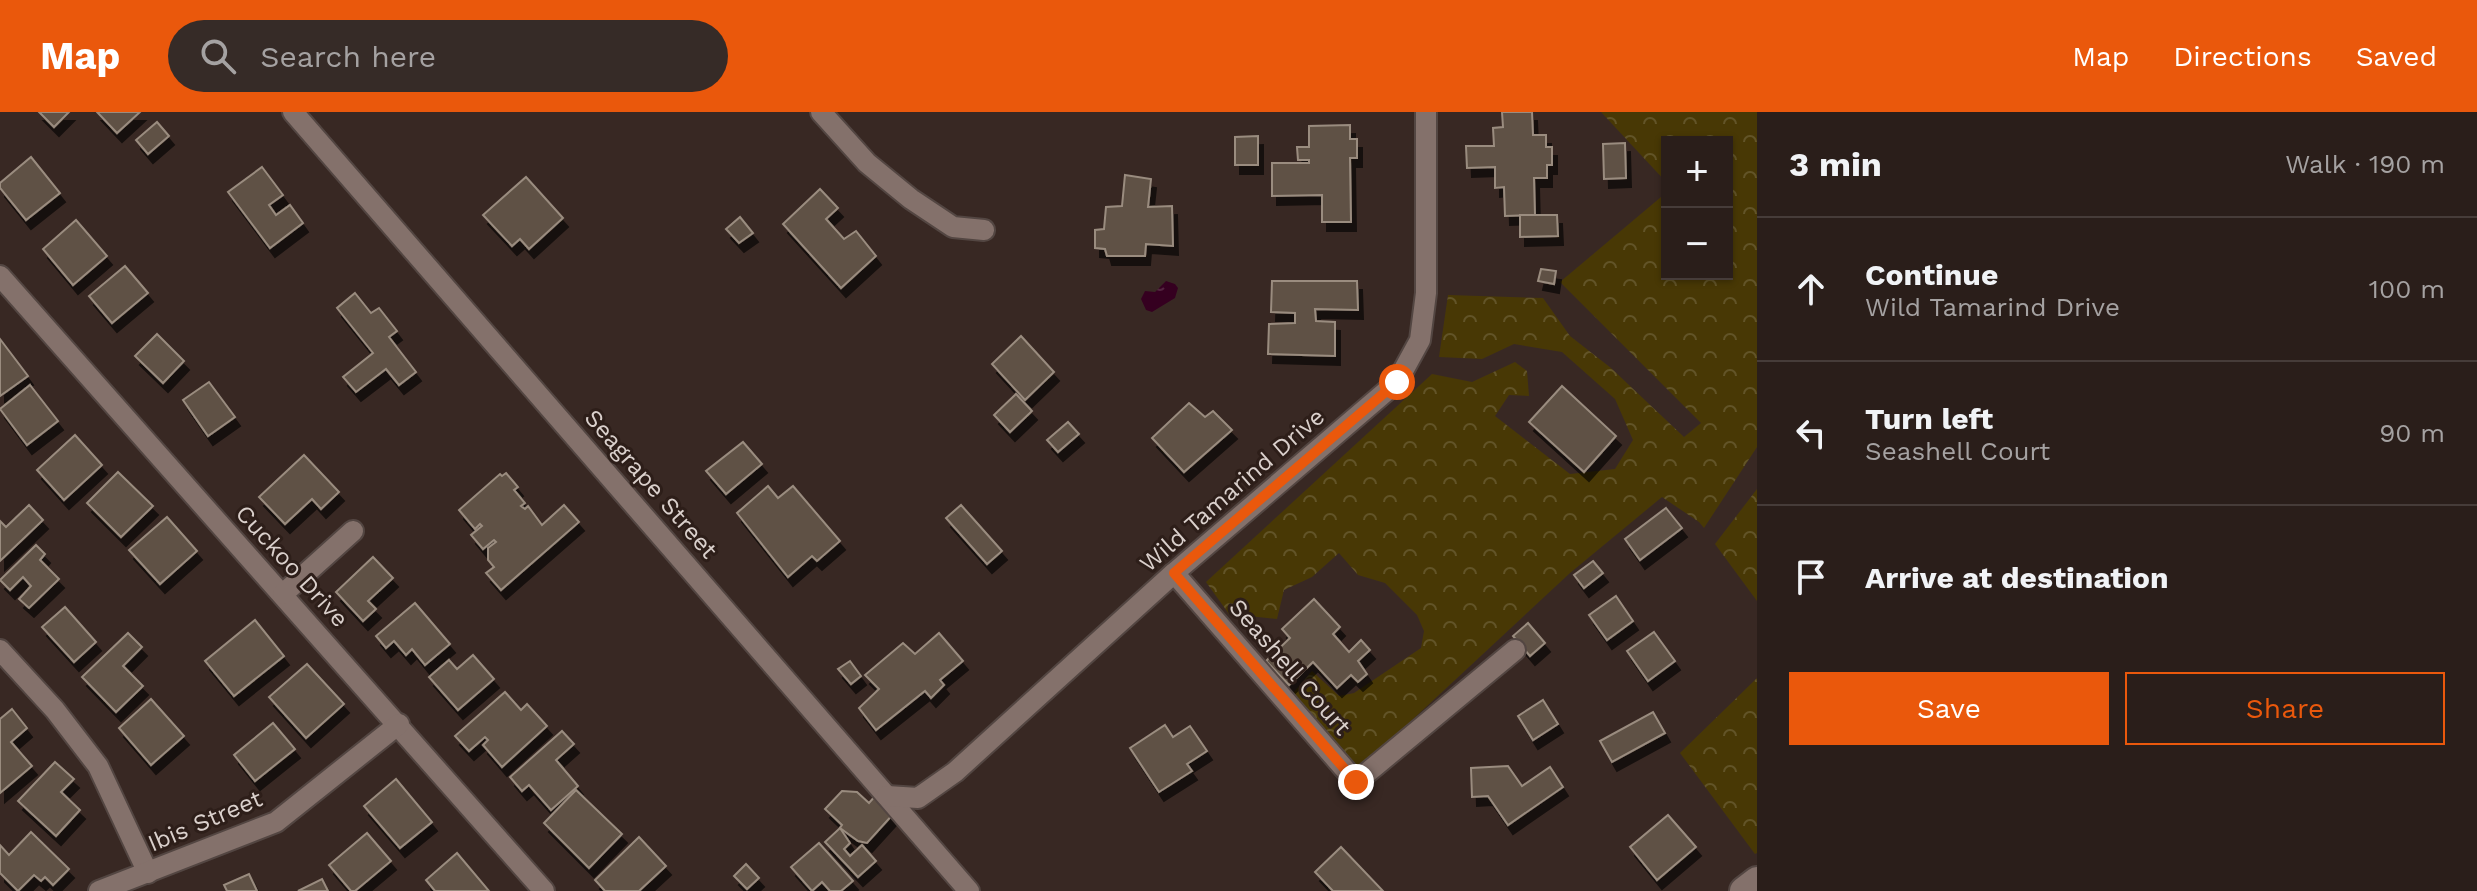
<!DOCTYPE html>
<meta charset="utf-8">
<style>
:root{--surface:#2a1e1a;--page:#362b27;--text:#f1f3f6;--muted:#a5a2a2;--line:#463c39;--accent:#ea580c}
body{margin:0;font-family:"Work Sans",sans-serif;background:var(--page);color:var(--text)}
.controls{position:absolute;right:24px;top:24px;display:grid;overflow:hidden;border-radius:0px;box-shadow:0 2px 6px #0004}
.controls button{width:72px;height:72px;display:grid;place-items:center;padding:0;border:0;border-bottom:2px solid var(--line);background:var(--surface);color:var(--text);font:40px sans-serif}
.stop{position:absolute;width:24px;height:24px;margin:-18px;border:6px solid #ea580c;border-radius:50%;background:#fff}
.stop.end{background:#ea580c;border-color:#fff;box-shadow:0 2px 8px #0008}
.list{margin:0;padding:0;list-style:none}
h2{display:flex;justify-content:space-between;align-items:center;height:104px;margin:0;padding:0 32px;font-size:34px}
h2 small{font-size:26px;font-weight:400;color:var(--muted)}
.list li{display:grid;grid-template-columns:52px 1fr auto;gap:24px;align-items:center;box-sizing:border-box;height:144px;padding:0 32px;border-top:2px solid var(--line)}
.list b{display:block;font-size:30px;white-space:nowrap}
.list p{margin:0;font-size:26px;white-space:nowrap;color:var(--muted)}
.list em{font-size:26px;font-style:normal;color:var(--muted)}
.actions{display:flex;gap:16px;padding:24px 32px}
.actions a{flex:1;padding:18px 0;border:2px solid var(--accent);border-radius:0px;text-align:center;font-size:28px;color:var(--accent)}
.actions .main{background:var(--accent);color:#fff}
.icon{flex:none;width:44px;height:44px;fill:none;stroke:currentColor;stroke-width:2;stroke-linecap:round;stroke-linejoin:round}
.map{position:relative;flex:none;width:1757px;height:779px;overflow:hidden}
header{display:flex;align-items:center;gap:48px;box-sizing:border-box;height:112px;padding:0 40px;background:var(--accent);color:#fff}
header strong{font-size:38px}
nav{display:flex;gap:44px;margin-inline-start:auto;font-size:28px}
.search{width:560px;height:72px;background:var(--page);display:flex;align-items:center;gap:20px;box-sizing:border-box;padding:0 28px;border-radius:44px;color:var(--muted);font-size:30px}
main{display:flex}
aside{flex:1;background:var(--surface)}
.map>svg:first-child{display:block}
.forest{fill:url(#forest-crowns)}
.water{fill:url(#water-ripples)}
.building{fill:#5e5145;stroke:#9a8c7f;stroke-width:2;filter:url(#shadow)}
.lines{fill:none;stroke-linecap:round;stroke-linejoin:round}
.street-casing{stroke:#534642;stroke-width:24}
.secondary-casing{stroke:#534642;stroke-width:32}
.street{stroke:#84716b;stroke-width:20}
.secondary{stroke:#84716b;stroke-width:28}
.route{stroke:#ea580c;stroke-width:10}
.labels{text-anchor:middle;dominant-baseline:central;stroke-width:6;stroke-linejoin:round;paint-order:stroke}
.street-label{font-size:24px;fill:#dad0cc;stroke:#2d1e19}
</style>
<header>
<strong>Map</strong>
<div class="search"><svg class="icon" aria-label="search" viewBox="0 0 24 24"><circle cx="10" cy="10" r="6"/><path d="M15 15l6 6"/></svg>Search here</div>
<nav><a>Map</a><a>Directions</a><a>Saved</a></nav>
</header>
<main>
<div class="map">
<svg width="1757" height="779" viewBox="0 0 1757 779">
<defs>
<pattern id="forest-crowns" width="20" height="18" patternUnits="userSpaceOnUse" patternTransform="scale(2)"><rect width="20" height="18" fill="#483805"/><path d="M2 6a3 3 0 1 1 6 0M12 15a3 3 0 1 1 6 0" fill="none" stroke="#625428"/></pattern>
<pattern id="water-ripples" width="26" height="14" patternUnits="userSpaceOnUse" patternTransform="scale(2)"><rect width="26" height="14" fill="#350020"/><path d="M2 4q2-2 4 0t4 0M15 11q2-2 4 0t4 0" fill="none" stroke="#52243f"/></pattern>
<filter id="shadow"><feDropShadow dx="5" dy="9" stdDeviation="0" flood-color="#0009"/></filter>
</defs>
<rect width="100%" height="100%" fill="#382823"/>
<!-- forest -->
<g class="forest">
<path d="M1601 0H1757V335L1704 416 1699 410 1662 385 1570 461 1355 661 1293 581 1312 559 1339 584 1354 581 1421 536 1424 519 1417 503 1385 471 1358 463 1339 441 1312 465 1284 478 1277 507 1229 502 1206 470 1432 262 1472 270 1515 250 1527 259 1529 284 1509 283 1495 304 1570 362 1615 357 1633 328 1615 287 1562 240 1514 232 1482 247 1439 245 1448 183 1543 186 1570 224 1611 256 1684 325 1701 311 1560 170 1667 80V162H1727V30H1667V71Z"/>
<path d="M1757 377V489L1715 432Z"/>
<path d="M1757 566V741L1755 742 1680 641Z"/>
</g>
<!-- water -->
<path class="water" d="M1166 169 1175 172 1178 176 1175 186 1152 200 1146 198 1141 187 1145 179 1155 180Z"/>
<!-- building -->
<g class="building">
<path d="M39 0H69L54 15Z"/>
<path d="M97 0H140L117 21Z"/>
<path d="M1502 0H1532L1533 23H1546V35H1552V53H1547V66H1534L1535 103 1505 104 1504 75 1495 76V55L1467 56 1466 34H1494L1493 16 1503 15Z"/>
<path d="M157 10 169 24 148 42 136 28Z"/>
<path d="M1350 13V27H1357V46H1350L1351 110H1322V83L1272 84V51H1309V48H1298L1297 35H1309V14Z"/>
<path d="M1258 24V53H1235V25Z"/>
<path d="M1625 31 1626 66 1604 67 1603 32Z"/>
<path d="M31 45 60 81 26 108 0 76V71Z"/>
<path d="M262 55 283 83 269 93 276 103 290 93 303 111 270 136 228 80Z"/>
<path d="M1125 63 1151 67 1148 95 1172 94 1173 134 1146 132 1145 144H1107L1105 137 1095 136V118L1104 117 1106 95 1122 94Z"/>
<path d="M526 65 563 106 529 137 520 127 512 134 483 103Z"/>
<path d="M820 77 838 96 826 107 844 127 856 119 876 144 841 176 783 112Z"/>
<path d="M1520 103H1557L1558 124 1520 125Z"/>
<path d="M740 105 753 121 739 131 726 117Z"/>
<path d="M76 108 107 144 73 173 43 137Z"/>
<path d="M125 154 148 181 112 211 89 184Z"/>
<path d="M1541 157 1556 159 1554 172 1538 169Z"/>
<path d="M1272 169H1357L1358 198 1315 197 1316 209 1335 210V244L1268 242 1269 212 1295 211V201L1271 200Z"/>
<path d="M355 181 371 201 379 196 397 219 389 225 416 260 399 273 386 257 356 280 343 265 373 241 337 196Z"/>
<path d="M157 222 184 249 163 271 135 244Z"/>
<path d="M1021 224 1054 260 1025 288 992 252Z"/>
<path d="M0 227 28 264 0 284Z"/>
<path d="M209 270 235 305 208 324 183 288Z"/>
<path d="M30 273 58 309 27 333 0 297Z"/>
<path d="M1562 274 1616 324 1584 360 1529 310Z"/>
<path d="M1016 282 1032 299 1010 320 994 303Z"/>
<path d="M1189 291 1205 305 1213 299 1232 318 1184 360 1152 326Z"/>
<path d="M1068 310 1079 322 1058 340 1047 328Z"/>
<path d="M75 323 102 353 64 388 37 358Z"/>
<path d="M743 330 762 352 726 382 706 359Z"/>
<path d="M304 343 339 380 321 397 312 387 285 412 259 385Z"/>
<path d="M118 360 153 394 121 425 87 391Z"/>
<path d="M506 361 518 375 514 378 525 391 521 394 525 397 528 394 542 413 564 393 579 410 501 478 486 461 494 455 488 448V436L496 430 494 428 483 437 471 423 482 414 480 412 475 417 459 398 500 362 502 364Z"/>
<path d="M768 374 778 386 793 374 840 429 817 449 812 444 788 465 737 401Z"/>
<path d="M29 393 43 408 0 449V409L6 415Z"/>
<path d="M961 393 1002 439 987 452 946 406Z"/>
<path d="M1666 396 1682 416 1640 448 1625 427Z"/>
<path d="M167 405 197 439 160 472 129 438Z"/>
<path d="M36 433 45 442 40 448 59 467 29 496 19 487 31 474 23 465 10 478 0 468Z"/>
<path d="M373 445 393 466 368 489 376 497 363 509 336 480Z"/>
<path d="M1593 449 1603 461 1584 476 1574 463Z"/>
<path d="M1616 484 1633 509 1607 528 1589 503Z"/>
<path d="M1314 487 1340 515 1333 522 1349 540 1361 528 1370 538 1358 549 1367 562 1358 570 1351 563 1337 576 1313 550 1289 573 1266 549 1290 526 1282 517Z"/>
<path d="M415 491 450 532 425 553 412 537 406 543 394 529 386 536 376 524Z"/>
<path d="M65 495 96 530 74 550 42 515Z"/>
<path d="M255 508 284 544 234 584 205 549Z"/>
<path d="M1528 511 1545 531 1530 544 1513 524Z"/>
<path d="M1654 520 1675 549 1648 569 1627 539Z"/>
<path d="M128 521 142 535 123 554 143 574 116 600 82 565Z"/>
<path d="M939 521 963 549 940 568 944 573 931 586 925 579 876 618 859 596 879 577 865 563 903 531 915 542Z"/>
<path d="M473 543 494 567 458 598 429 565 449 548 457 557Z"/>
<path d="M850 549 861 564 851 572 838 557Z"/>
<path d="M307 552 344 592 306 626 269 585Z"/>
<path d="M505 580 521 598 527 592 547 614 502 655 483 633 488 628 485 625 469 639 455 624Z"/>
<path d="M151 587 184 624 151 653 119 616Z"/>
<path d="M1543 588 1558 612 1533 628 1518 604Z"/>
<path d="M12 597 27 616 11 630 32 654 0 681V607Z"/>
<path d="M1653 600 1665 621 1612 650 1600 629Z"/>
<path d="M273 611 295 637 255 669 234 643Z"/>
<path d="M1165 613 1173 625 1190 614 1207 639 1187 652 1192 659 1159 680 1130 636Z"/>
<path d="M562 619 574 632 556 648 578 674 551 698 529 673 522 679 510 665Z"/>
<path d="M55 650 74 667 61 680 80 698 56 724 18 689Z"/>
<path d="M1508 654 1522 674 1550 655 1563 675 1508 713 1488 684 1472 685 1471 656Z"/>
<path d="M396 667 432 710 400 736 364 694Z"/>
<path d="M576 678 622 722 589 756 544 711Z"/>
<path d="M842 679 857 680 869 691 876 683 895 700 867 731 858 729 840 716 842 713 825 697Z"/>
<path d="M1668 703 1696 735 1657 768 1630 735Z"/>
<path d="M840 716 850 731 844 737 850 744 862 733 876 749 858 765 825 730Z"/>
<path d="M31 720 69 757 53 773 45 765 41 769 34 763 18 779 0 761V733L9 743Z"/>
<path d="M367 721 391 749 355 779H351L329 753Z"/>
<path d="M639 725 666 754 639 779H605L595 768Z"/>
<path d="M819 731 853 769 841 779H830L822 770 812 779 791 755Z"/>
<path d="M1341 735 1383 779H1333L1315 760Z"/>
<path d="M457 741 489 779H435L426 768Z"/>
<path d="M746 752 759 766 747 777 734 764Z"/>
<path d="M249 762 257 779H227L224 773Z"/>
<path d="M322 767 328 779H298Z"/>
</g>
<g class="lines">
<defs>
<g id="street">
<path d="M293 0 969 779"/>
<path d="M821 0 867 51 911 87 953 115 984 118"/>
<path d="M0 164 544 779"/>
<path d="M1174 461 1356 670 1515 538"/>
<path d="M283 482 353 419"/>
<path d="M0 538 55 598 98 654 148 761"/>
<path d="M887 684 918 686 955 660 1174 461 1397 270 1420 228 1426 181V0"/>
<path d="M99 779 276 710 399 612"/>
</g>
<path id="secondary" d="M1744 779 1757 769"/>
</defs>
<!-- street casing -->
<use href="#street" class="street-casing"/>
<!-- secondary casing -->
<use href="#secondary" class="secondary-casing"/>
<!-- street -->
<use href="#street" class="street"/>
<!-- secondary -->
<use href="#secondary" class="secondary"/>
</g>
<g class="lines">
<!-- route -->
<path class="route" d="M1356 670 1174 461 1397 270"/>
</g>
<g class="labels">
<!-- street labels -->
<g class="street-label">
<text transform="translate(651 372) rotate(49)">Seagrape Street</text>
<text transform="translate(1232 378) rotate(-41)">Wild Tamarind Drive</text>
<text transform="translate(292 454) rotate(48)">Cuckoo Drive</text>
<text transform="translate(1290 555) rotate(49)">Seashell Court</text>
<text transform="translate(205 709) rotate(-23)">Ibis Street</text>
</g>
</g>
</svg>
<div class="controls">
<button>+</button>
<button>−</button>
</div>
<div class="stop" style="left:1397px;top:270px"></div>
<div class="stop end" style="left:1356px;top:670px"></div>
</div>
<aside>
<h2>3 min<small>Walk · 190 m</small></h2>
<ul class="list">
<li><svg class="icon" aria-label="ahead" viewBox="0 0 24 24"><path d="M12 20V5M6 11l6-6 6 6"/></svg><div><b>Continue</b><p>Wild Tamarind Drive</p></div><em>100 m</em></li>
<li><svg class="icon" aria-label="left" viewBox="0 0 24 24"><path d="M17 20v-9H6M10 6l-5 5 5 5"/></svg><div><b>Turn left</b><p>Seashell Court</p></div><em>90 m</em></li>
<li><svg class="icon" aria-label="arrive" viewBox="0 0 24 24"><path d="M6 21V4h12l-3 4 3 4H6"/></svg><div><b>Arrive at destination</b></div></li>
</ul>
<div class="actions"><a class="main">Save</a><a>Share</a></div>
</aside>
</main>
